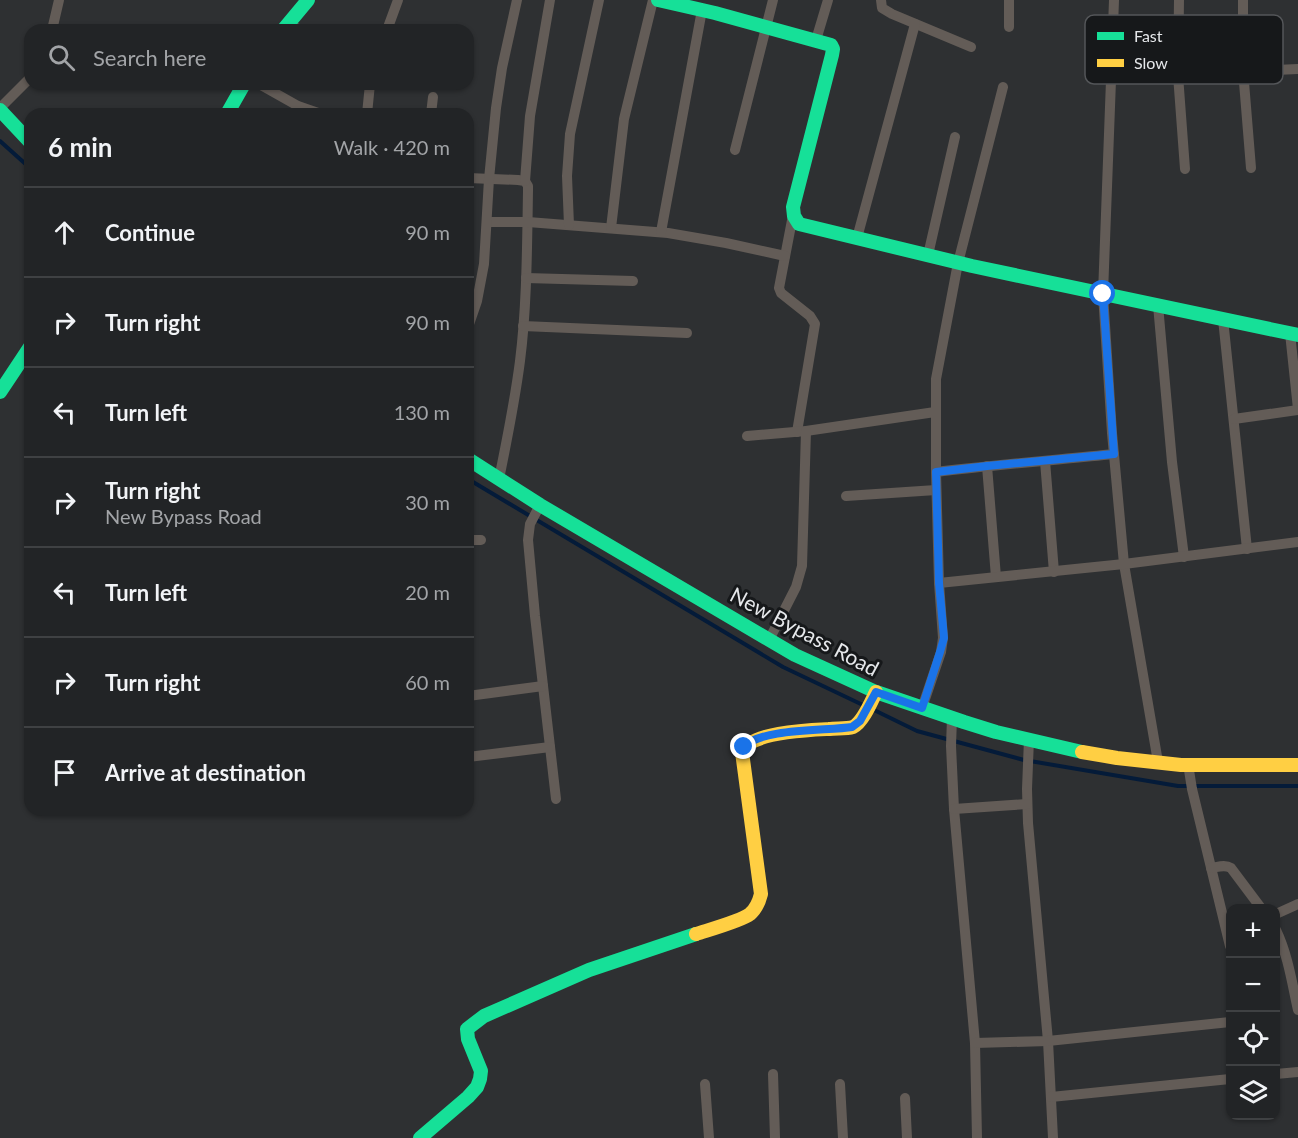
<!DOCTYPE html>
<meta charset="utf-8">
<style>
:root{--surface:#222426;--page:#2a2c2e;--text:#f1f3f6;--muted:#a2a4a7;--line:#3f4143}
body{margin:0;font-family:Lato,sans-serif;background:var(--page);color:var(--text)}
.controls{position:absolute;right:18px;bottom:18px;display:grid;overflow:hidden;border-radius:12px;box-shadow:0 2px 4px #0004}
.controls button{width:54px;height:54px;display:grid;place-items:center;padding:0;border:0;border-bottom:2px solid var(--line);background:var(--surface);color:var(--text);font:30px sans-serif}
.stop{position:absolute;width:18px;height:18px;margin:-14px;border:4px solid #1a73e8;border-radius:50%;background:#fff}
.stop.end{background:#1a73e8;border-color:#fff;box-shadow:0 2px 6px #0008}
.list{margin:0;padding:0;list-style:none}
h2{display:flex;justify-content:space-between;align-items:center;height:78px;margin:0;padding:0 24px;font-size:26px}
h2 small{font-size:20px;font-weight:400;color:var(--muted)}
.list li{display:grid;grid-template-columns:39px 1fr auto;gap:18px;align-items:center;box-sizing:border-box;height:90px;padding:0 24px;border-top:2px solid var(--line)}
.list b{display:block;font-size:22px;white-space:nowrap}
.list p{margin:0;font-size:20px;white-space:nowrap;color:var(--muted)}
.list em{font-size:20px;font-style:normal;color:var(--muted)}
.icon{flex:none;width:33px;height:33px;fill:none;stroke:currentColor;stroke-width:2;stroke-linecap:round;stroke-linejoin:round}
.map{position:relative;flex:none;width:1298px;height:1138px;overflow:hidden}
.search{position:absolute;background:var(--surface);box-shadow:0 2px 4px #0004;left:24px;top:24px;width:450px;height:66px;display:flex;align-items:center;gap:15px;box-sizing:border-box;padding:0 21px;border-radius:18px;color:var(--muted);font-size:22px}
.panel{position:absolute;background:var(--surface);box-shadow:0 2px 4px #0004;left:24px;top:108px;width:450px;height:708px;border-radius:18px}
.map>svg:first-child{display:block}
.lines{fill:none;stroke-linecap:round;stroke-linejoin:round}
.stream{stroke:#041b39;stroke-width:4}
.street{stroke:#635c57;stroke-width:10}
.fast{stroke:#16e098;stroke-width:14}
.slow{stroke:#ffcf43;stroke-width:14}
.route{stroke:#1a73e8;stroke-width:8}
.labels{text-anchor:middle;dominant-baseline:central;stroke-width:6;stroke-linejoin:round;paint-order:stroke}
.street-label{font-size:21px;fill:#e6e8eb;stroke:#16181a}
.key{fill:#16181a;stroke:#545659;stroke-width:1.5}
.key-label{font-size:16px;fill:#e6e8eb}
</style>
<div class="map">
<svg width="1298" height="1138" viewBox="0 0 1298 1138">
<rect width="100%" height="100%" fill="#2e3032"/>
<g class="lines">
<!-- stream -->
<g class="stream">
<path d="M0 141 30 168"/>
<path d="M468 479 783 667 865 706"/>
<path d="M874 710 917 731 1024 760 1178 786H1298"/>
</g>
<!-- street -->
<g class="street">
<path d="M881 0 882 8 892 14 971 47"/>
<path d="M1114 0 1103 294 1112 433 1124 564 1158 762"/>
<path d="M1179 0 1178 75 1185 169"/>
<path d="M1243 0V70L1251 168"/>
<path d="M288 24 301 30"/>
<path d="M1009 27V0"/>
<path d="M52 30 59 0"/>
<path d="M387 30 398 0"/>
<path d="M816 40 828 0"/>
<path d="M1111 77 1298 69"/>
<path d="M259 84 298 106 321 114"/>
<path d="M0 108 30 78"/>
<path d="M367 114 370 84"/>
<path d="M431 114 433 97"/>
<path d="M735 150 773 0"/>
<path d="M468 178 518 180 525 181 528 186V191C527 247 527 305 520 361 515 400 507 440 499 479"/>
<path d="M525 181 530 116 550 0"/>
<path d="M793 215 779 288 781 293 810 316 815 324 797 432"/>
<path d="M487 222H528L668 233 726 243 785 256"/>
<path d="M569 225 567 176 570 134 599 0"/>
<path d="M611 228 624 119 653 0"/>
<path d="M661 232 702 10"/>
<path d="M857 238 915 24"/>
<path d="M928 255 955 137"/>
<path d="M526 278 633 281"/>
<path d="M1158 305 1172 462 1184 557"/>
<path d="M1223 319 1247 549"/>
<path d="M523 326 687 333"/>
<path d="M468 327 477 301 484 264 489 179 496 108 502 68 517 0"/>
<path d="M1290 333 1298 409"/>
<path d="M1234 419 1298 410"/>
<path d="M747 436 806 431 935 412"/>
<path d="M1045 461 1054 572"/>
<path d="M987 466 996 577"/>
<path d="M936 472C995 465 1054 460 1114 454"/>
<path d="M846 496 936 490"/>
<path d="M540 505 530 524 528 540 535 616 556 799"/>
<path d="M468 540H481"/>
<path d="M939 583 1124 564 1298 542"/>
<path d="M769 640 796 587 802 566 806 431"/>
<path d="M468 696 543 686"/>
<path d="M922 708 941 652 943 638 939 583 936 472V379L958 263 1003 87"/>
<path d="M952 718 951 746 954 809 975 1043 977 1138"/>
<path d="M1029 739 1027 789 1028 823 1048 1041 1053 1138"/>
<path d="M468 757 550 747"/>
<path d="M1188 764 1192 789 1230 946"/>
<path d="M954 809 1027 804"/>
<path d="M1211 868C1218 867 1225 864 1231 868L1261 908"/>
<path d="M1276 914 1298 904"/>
<path d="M1276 930C1288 955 1292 983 1298 1010"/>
<path d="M975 1043 1048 1041 1230 1022"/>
<path d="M773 1074 775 1138"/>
<path d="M1276 1074 1298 1072"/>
<path d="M705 1084 709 1138"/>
<path d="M840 1084 843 1138"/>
<path d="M1051 1097 1230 1079"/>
<path d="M905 1098 907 1138"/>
</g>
<!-- fast -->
<g class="fast">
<path d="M658 0 715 13 831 45 833 49 832 55 793 207 794 216 799 224 972 266 1298 335"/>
<path d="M283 30 308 0"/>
<path d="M0 110 30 142"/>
<path d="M227 114 244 84"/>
<path d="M0 392 30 347"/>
<path d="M468 459 540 505 795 655 876 692 964 722 996 732 1082 752"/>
<path d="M420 1138 468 1097 477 1087 480 1079 481 1071 468 1039 467 1029 484 1016 589 970 696 934"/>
</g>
<!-- slow -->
<g class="slow">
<path d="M1082 752 1117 758 1181 765H1298"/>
<path d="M696 934C708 930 741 921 750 914 756 909 759 902 761 894L742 752C750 732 809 730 829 729 836 728 846 729 853 727 863 722 871 702 876 692"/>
</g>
</g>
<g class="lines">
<!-- route -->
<path class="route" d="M744 747C760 728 828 731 852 727L860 721 876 692 922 708 940 652 944 638 939 583 936 472 987 466 1114 454 1103 294"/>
</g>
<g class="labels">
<!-- street labels -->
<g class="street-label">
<text transform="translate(805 631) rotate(28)">New Bypass Road</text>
</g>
</g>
<!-- legend -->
<rect x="1085" y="15" width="198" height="69" rx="9" class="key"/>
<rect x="1097" y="32" width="27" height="8" fill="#16e098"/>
<rect x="1097" y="59" width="27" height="8" fill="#ffcf43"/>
<g class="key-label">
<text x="1134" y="42">Fast</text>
<text x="1134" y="69">Slow</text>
</g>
</svg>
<div class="controls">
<button>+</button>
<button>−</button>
<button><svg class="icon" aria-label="locate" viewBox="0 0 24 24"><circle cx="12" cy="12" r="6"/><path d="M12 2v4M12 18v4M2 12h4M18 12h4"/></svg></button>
<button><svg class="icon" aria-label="layers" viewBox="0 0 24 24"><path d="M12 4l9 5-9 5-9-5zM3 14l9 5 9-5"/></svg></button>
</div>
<div class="stop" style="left:1103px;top:294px"></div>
<div class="stop end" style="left:744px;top:747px"></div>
<div class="search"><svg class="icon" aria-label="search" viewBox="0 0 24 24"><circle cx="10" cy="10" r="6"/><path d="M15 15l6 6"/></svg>Search here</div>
<section class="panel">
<h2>6 min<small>Walk · 420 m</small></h2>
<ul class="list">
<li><svg class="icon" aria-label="ahead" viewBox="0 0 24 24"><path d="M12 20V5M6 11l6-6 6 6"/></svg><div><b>Continue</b></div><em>90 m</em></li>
<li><svg class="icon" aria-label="right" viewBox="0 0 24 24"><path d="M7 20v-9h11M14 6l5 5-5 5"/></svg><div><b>Turn right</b></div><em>90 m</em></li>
<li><svg class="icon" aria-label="left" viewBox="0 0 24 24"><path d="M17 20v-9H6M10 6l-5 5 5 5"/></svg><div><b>Turn left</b></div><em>130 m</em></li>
<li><svg class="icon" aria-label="right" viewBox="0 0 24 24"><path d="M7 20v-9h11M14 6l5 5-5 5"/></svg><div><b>Turn right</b><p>New Bypass Road</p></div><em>30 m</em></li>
<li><svg class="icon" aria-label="left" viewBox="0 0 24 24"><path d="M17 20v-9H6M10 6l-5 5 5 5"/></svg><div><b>Turn left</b></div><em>20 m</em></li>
<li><svg class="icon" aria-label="right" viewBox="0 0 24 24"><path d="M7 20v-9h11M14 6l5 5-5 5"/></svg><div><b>Turn right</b></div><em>60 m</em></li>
<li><svg class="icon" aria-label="arrive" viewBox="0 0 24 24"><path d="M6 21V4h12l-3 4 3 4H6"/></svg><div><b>Arrive at destination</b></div></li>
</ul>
</section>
</div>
